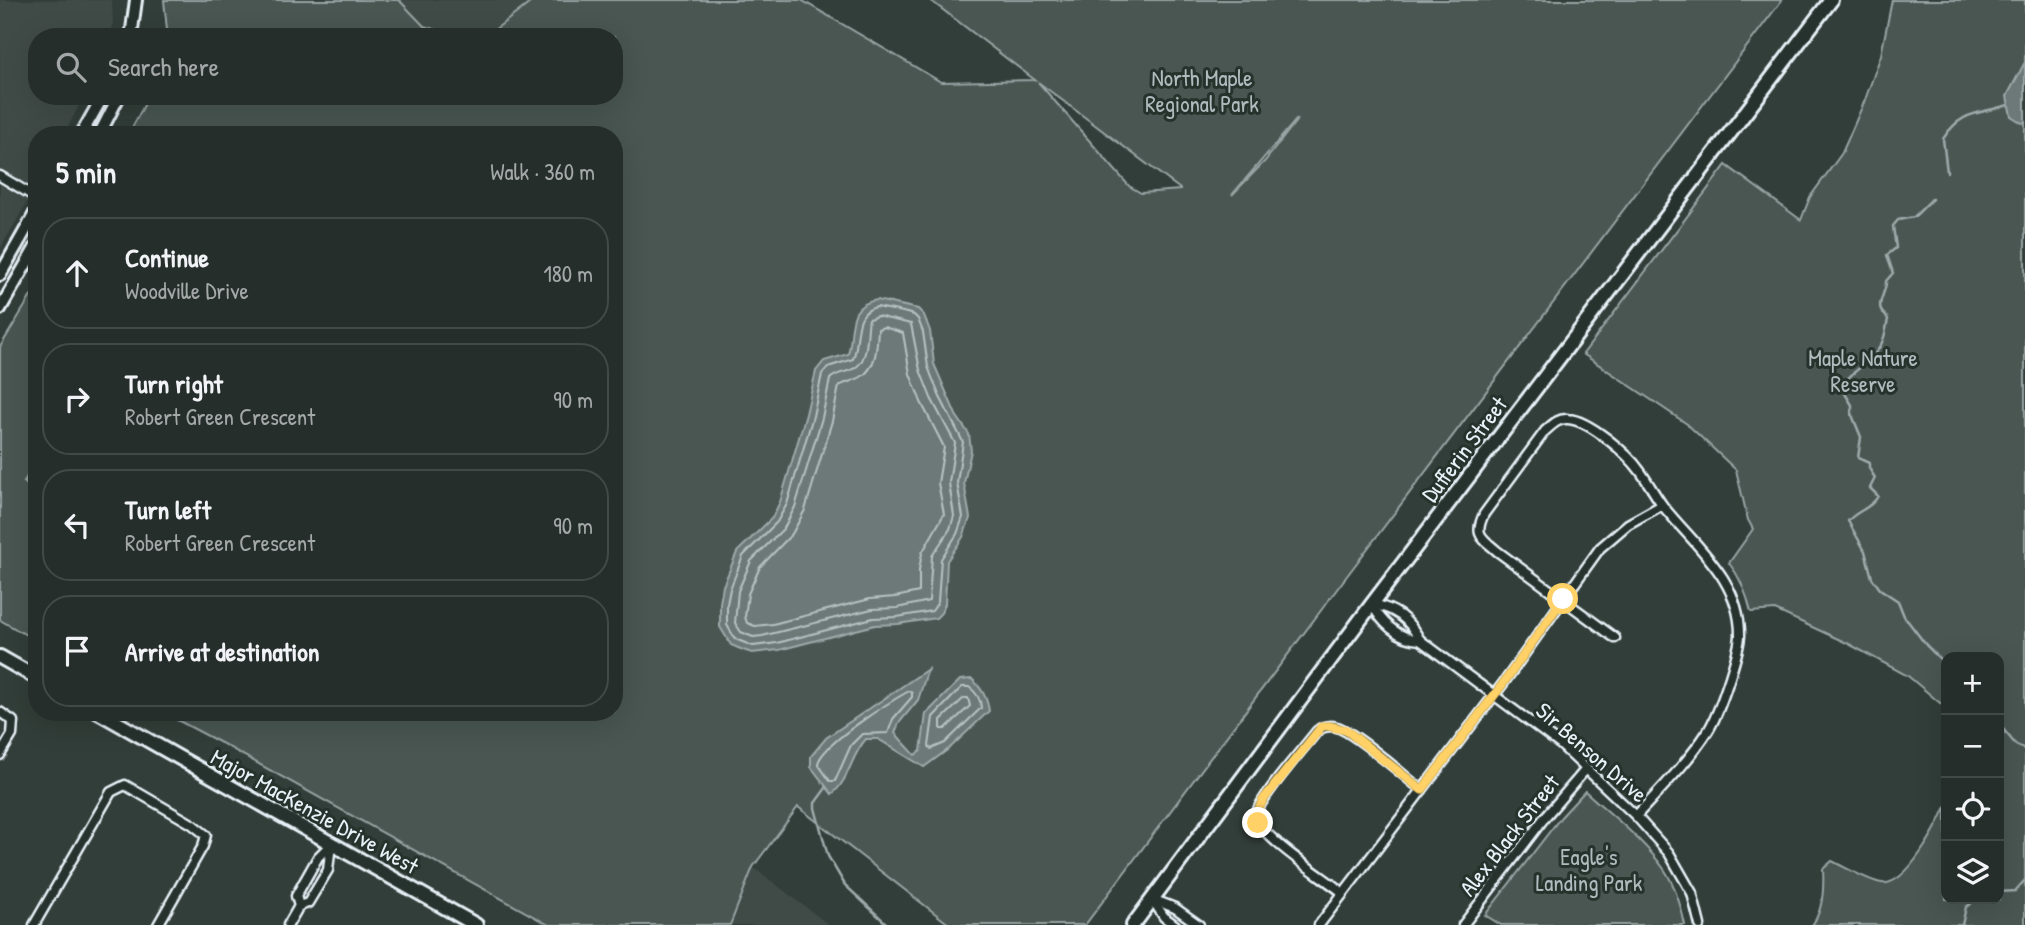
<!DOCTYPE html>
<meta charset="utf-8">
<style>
:root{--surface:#262e2b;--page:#2e3633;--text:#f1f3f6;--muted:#a4a8a9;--line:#424a47}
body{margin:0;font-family:"Patrick Hand",sans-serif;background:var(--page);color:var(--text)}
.controls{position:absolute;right:21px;bottom:21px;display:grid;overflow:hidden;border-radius:14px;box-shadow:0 7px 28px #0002}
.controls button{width:63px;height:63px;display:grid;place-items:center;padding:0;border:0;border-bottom:2px solid var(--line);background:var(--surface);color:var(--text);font:35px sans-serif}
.stop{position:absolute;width:21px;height:21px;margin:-16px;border:5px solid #ffd166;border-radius:50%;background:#fff}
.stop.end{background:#ffd166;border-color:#fff;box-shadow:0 2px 7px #0008}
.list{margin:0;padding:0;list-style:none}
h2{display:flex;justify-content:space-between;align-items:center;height:91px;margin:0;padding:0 28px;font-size:30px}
h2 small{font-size:23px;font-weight:400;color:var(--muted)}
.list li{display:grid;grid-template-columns:46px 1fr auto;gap:21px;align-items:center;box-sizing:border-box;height:112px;margin:0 14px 14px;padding:0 14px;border:2px solid var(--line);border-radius:28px}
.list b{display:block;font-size:26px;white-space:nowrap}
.list p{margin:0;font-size:23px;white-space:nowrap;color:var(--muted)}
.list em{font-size:23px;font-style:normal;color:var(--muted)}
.icon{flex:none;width:38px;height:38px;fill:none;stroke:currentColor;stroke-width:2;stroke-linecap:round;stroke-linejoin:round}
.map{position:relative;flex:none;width:2025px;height:925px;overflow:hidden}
.search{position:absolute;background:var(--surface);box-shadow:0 7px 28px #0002;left:28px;top:28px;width:595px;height:77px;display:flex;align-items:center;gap:18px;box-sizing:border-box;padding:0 24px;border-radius:28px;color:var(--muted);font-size:26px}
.panel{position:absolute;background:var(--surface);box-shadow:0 7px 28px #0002;left:28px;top:126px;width:595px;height:595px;border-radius:28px}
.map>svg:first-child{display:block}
.built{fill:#3f4b46}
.green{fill:#495651;stroke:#98a4a4;stroke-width:2;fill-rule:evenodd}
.water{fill:#6d7978;stroke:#9ea9ab;stroke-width:2}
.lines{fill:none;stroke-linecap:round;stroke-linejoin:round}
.shore{stroke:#b7c1c5;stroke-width:2}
.stream{stroke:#9ea9ab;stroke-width:2.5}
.minor-casing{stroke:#e8f1f8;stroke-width:13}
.tertiary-casing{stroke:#e8f1f8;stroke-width:16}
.secondary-casing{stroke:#e8f1f8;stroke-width:18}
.primary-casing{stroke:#e8f1f8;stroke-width:18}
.minor{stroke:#26332d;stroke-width:8}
.tertiary{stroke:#26332d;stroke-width:10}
.secondary{stroke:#26332d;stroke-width:12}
.primary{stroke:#26332d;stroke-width:12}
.route{stroke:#ffd166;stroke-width:9}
.labels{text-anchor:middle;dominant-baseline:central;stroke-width:6;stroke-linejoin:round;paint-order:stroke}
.park-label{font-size:23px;fill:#b0bbbe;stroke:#26332d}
.street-label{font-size:23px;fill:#e8f1f8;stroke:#26332d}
</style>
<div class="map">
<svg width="2025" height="925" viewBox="0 0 2025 925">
<rect width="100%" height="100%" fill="#323e39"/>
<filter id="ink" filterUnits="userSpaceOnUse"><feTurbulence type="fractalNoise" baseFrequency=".0143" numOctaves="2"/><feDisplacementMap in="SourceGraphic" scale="14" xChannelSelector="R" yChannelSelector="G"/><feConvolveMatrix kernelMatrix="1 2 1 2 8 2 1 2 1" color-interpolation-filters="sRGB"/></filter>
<g filter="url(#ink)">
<!-- built -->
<g class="built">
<path d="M0 0H112L113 26 109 37H37V96H84L64 135H37V186L0 249Z"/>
<path d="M399 0H534L485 37H461L424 26Z"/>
<path d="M753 867 829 925H730Z"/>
</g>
<!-- green -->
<g class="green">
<path d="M164 0H399L424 26 461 37H165L167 30Z"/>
<path d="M534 0H801L941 82 1035 80 930 0H1782C1550 306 1316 616 1085 925H950L798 807 753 867 730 925H549L221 743 162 712H614V135H128L149 96H614V37H485ZM1038 82 1180 189V190L1141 193 1129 186ZM1297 120 1265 161 1232 195 1296 120Z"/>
<path d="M1892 0H2025V925H1812C1823 911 1824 886 1823 869L1832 861C1845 867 1868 881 1882 883 1906 887 1938 825 1946 807V899H1999V657H1946V708L1908 676 1849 644 1775 610 1751 612C1747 595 1740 577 1729 563L1753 529 1748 520 1736 470 1687 424 1583 354 1726 165 1801 220 1810 197 1842 153 1865 100 1881 55Z"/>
<path d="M37 286V641L0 620V347Z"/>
<path d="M1585 791C1610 814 1645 841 1664 869 1675 885 1681 906 1685 925H1501L1485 915 1561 817Z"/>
</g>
<!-- water -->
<g class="water">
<path d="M2025 62V122L2022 123 2011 116 2007 96Z"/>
<path d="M877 300 918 309 924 315 930 331 934 364 956 415 969 434 971 451 964 483 970 518 963 537 947 561 945 604 941 613 936 618 898 624 875 625 779 650 752 653 743 650 731 645 720 627V603L723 586 737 552 772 518 780 502 806 414 816 371 824 361 848 354C855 330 845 305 877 300Z"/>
<path d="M29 462H37V493L24 482 28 475Z"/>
<path d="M928 669 918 700 899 723 895 733 915 755 921 751 926 714 960 680 972 679C982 689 987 697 989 711L950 748 924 767 878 739H866C851 755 849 781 832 794L811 767V756L826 738Z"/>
</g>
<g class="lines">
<!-- shore -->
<g class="shore">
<path d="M877 307 903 312 914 315 918 319 923 332 928 367 939 395 963 442 957 483 963 517 957 534 941 559 938 602 932 611 897 617 873 618 777 643 753 646 735 639 727 625V604L730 589 743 556 777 522 787 504 813 416 822 374 828 367 853 359C861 340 852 311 877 307Z"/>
<path d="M877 316 911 324 920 370 931 398 955 443 949 483 954 516 950 529 932 556 929 601 897 608 872 609 762 636 753 637 741 632 735 623 738 591 751 561 784 528 795 507 822 418 830 379C836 373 843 373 851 370 870 363 866 336 869 319Z"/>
<path d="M884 327 903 333 910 374 921 402 944 447 938 483 944 514 922 553 919 570V592L895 597 870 599 773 624 755 626 747 623 745 617 748 594 760 567 792 534 805 510 832 421 839 386C846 382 854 381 861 377 877 367 877 346 878 329Z"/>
<path d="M962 687H969C976 692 981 700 981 708L945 743 931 749 929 746 933 717Z"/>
<path d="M909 691 912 693V697L893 719 888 733 862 734 851 745 835 781H830L818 764C820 745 891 701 909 691Z"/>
<path d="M964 698H968L970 706 945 729H941V720Z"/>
</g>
<!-- stream -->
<g class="stream">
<path d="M1947 172 1943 139C1961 110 1980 114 2008 105"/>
<path d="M1932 199 1914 217 1898 220 1893 226 1896 248 1887 255 1893 273 1886 281C1887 290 1877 302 1881 310 1882 314 1886 315 1888 319 1886 330 1884 342 1877 351 1867 365 1850 372 1841 387L1852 405V415L1861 437 1858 458 1869 463V468L1875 478 1870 488 1878 496C1872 508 1856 511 1848 521L1865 551 1872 578 1880 589 1898 601 1904 616 1926 645 1946 665"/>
<path d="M1999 724 2016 745 2025 749"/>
<path d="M826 788 815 803V808L828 856 845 885 888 925"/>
<path d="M1999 892 2015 891 2025 880"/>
<path d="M1962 925 1966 907 1977 899"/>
</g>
<defs>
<g id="minor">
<path d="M0 176 37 198"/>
<path d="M1372 604C1396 609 1408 618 1420 640L1561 745 1636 816 1669 853 1692 893 1700 925"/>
<path d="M1372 604C1381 622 1398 639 1420 640"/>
<path d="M1615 638 1497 551C1481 537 1474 535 1484 514L1545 431C1552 425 1558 418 1568 419 1589 420 1628 454 1640 471 1648 482 1655 495 1663 506 1695 546 1741 580 1740 636 1739 649 1734 664 1730 677 1724 695 1718 715 1708 731 1688 762 1661 789 1636 816"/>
<path d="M0 712 13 721 12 735 0 755"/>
<path d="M1343 893C1328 880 1254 833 1256 815 1259 798 1305 747 1317 731 1323 726 1329 725 1337 727 1356 733 1404 776 1422 790"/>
<path d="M1152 899 1175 908 1199 925"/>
<path d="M1152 899 1164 917 1175 925"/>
<path d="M299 906 296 896 318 857 331 844"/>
<path d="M34 925 111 792 125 785 192 824 206 835 203 846 158 925"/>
<path d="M288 925 299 906 308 903 328 870 331 844"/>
<path d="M1319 925 1505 681 1600 548 1628 524 1662 505"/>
<path d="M1463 925 1545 817 1586 769"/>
</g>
<g id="tertiary">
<path d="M131 37 136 0"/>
<path d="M81 135 103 96"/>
<path d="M99 135 119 96"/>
<path d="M0 275 37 210"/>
<path d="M0 309 37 245"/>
</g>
<path id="secondary" d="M1133 925 1372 604 1831 0"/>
<g id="primary">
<path d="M0 657 37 678"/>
<path d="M98 712 476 925"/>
</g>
</defs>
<!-- minor casing -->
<use href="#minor" class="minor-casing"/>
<!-- tertiary casing -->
<use href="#tertiary" class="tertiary-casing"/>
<!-- secondary casing -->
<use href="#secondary" class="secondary-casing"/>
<!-- primary casing -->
<use href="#primary" class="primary-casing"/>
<!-- minor -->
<use href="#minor" class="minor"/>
<!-- tertiary -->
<use href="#tertiary" class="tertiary"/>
<!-- secondary -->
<use href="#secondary" class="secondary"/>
<!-- primary -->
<use href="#primary" class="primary"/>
</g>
</g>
<g class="lines" filter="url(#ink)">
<!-- route -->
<path class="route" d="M1258 823 1256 815 1263 800 1322 726H1329L1346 730 1422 790 1505 681 1563 599"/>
</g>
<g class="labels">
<!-- park labels -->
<g class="park-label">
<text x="1202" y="77">North Maple<tspan x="1202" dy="26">Regional Park</tspan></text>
<text x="1863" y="357">Maple Nature<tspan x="1863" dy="26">Reserve</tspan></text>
<text x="1589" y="856">Eagle's<tspan x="1589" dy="26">Landing Park</tspan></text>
</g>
<!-- street labels -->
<g class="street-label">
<text transform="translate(1464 449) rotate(-53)">Dufferin Street</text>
<text transform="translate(1592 752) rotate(41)">Sir Benson Drive</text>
<text transform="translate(315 811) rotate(29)">Major MacKenzie Drive West</text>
<text transform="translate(1509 835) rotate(-52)">Alex Black Street</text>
</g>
</g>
</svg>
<div class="controls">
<button>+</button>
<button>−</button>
<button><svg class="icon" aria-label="locate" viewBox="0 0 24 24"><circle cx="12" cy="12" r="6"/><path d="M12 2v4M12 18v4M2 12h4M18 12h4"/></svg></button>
<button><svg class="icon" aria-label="layers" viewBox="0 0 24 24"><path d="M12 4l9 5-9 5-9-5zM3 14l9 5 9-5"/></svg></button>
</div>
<div class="stop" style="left:1563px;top:599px"></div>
<div class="stop end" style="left:1258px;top:823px"></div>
<div class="search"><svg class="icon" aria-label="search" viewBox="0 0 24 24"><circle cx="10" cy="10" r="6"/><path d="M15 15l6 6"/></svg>Search here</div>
<section class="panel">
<h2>5 min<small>Walk · 360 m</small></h2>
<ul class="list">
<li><svg class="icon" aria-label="ahead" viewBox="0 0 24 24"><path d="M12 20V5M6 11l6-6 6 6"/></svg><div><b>Continue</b><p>Woodville Drive</p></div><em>180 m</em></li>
<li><svg class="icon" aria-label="right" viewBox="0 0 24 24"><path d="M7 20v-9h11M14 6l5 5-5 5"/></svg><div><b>Turn right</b><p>Robert Green Crescent</p></div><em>90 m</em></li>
<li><svg class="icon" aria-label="left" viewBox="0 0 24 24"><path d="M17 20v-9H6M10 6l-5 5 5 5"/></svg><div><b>Turn left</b><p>Robert Green Crescent</p></div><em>90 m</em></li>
<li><svg class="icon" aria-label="arrive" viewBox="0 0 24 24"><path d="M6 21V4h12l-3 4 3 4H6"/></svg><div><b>Arrive at destination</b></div></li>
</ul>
</section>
</div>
